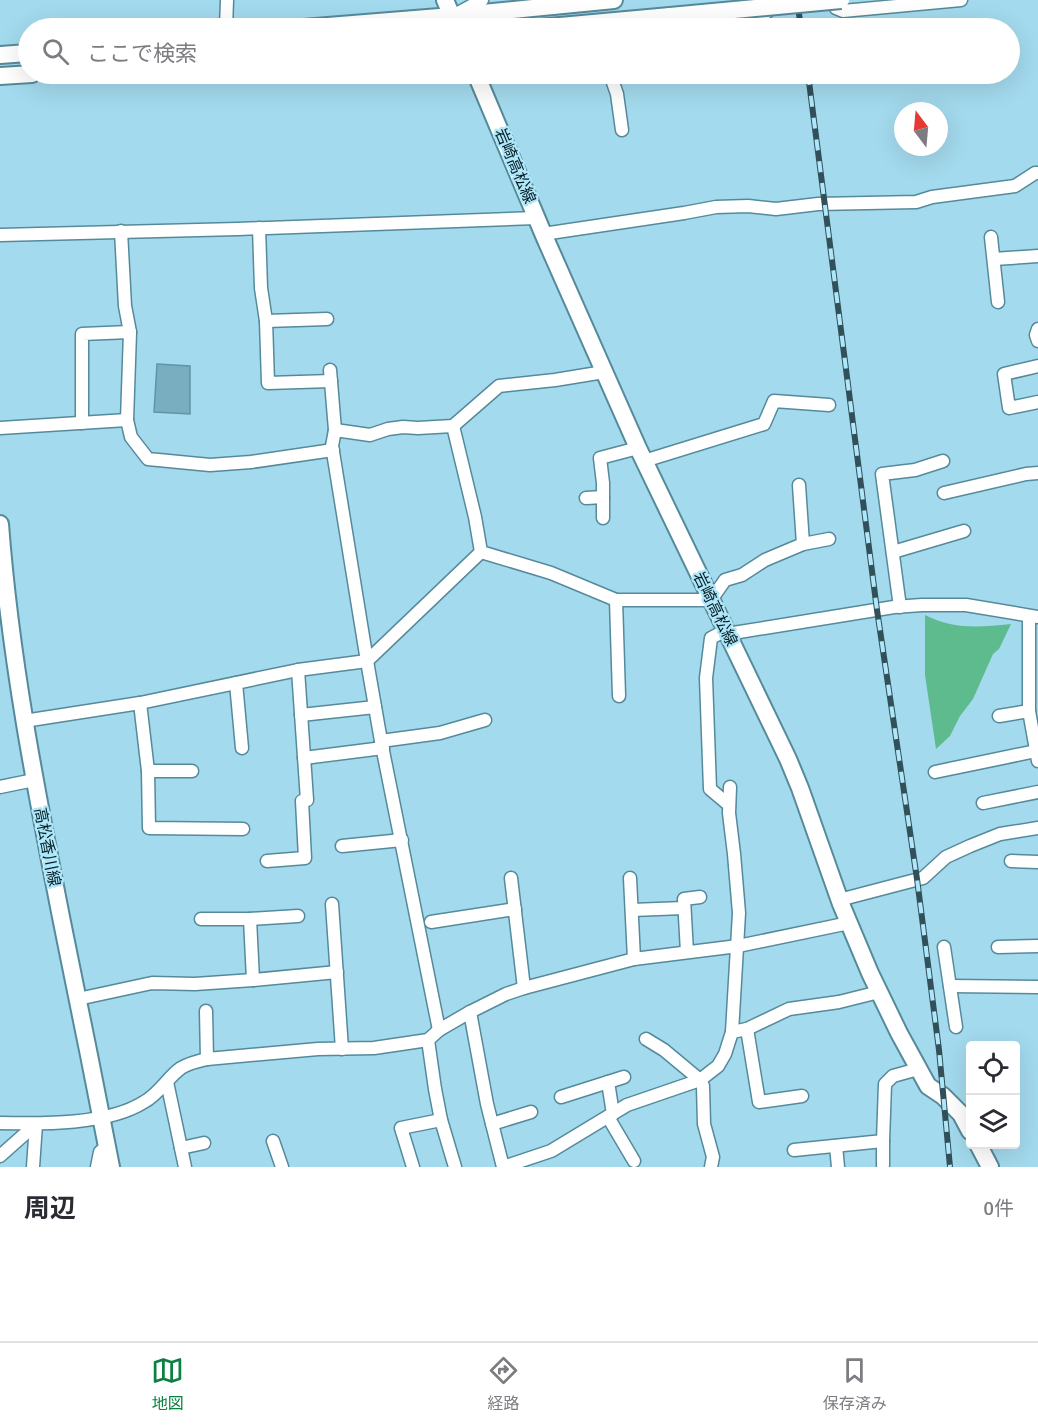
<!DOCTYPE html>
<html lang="ja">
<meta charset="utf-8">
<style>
:root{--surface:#fff;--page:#f2f2f3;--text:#2b2b33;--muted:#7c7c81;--line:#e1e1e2;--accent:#0b8043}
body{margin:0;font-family:Signika,"Noto Sans JP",sans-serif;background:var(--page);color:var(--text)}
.controls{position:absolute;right:18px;bottom:18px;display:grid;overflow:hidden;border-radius:6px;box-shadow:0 6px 24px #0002}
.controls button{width:54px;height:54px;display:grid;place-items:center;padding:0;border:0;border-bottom:2px solid var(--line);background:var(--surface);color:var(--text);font:30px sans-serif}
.compass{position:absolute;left:894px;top:102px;width:54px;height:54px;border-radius:50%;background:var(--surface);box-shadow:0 6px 24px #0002;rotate:344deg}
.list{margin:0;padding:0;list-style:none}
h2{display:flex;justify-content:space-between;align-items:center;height:78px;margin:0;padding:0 24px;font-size:26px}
h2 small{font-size:20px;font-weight:400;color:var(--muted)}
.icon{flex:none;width:33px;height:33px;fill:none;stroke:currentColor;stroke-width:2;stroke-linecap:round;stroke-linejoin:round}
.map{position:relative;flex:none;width:1038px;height:1167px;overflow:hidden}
.search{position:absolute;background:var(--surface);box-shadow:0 6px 24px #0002;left:18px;right:18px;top:18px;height:66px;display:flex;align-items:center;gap:15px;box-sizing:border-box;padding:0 21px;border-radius:33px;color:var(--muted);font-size:22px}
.sheet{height:174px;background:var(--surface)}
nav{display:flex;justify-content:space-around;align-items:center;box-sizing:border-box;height:84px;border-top:2px solid var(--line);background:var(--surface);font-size:16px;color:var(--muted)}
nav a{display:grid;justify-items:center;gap:3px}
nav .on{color:var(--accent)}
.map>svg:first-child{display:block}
.green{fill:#5dbb8e}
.building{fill:#78aec0;stroke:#6095a7;stroke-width:1.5}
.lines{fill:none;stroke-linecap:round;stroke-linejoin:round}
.minor-casing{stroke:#558a9b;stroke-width:15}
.major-casing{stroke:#558a9b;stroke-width:20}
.minor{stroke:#fff;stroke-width:12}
.major{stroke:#fff;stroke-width:16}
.rail-casing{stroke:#31505a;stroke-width:6}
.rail{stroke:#afe7fa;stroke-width:4;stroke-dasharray:11;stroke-linecap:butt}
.major-bridge-casing{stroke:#558a9b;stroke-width:20;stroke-linecap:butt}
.major-bridge{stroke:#fff;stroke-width:16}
.labels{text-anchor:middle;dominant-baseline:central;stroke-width:4.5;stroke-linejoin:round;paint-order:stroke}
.street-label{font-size:16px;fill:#071d24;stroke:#afe7fa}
</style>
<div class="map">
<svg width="1038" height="1167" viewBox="0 0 1038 1167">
<rect width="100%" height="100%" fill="#a3daed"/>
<!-- green -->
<path class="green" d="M925 615C954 630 980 627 1011 624L999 649 993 654 973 699 960 716 950 736 936 749 925 675Z"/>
<!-- building -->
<path class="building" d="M157 364 190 366V414L154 412Z"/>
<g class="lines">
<defs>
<g id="minor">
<path d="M835 0 836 8 843 11 961 0"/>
<path d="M458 13 482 0"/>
<path d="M226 28 227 0"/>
<path d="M664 28 694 23 759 18 768 11V4"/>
<path d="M610 74 617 94 622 130"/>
<path d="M259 228 261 288 266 321 268 383 331 381"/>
<path d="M121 231 125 306 130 332 127 420 131 437 148 459 210 465 251 462 333 450"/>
<path d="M543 234 684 213 716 207 748 206 776 209 818 204 916 202 932 197 1015 186 1035 173H1038"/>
<path d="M0 235 238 229 536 218"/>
<path d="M991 237 998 302"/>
<path d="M994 259 1038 256"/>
<path d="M266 321 327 319"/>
<path d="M1038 329 1036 335 1038 341"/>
<path d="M1038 366 1004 374 1009 408 1038 402"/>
<path d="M330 370 335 430 332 446 367 661 381 741 439 1030"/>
<path d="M82 423V334L130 332"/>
<path d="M453 426 475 517 481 552 551 573 616 600H711L725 580 742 575 765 560 803 544 799 485"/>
<path d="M0 428 127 420"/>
<path d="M335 430 370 435 388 429 403 427 418 428 453 426 499 386 555 380 604 372"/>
<path d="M644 461 764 424 774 401 829 405"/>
<path d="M944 493 1026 474 1038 473"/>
<path d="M586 498 603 497"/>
<path d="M603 518V483L600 458 638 448"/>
<path d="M803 544 829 539"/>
<path d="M893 552 964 531"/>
<path d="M616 600 619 696"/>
<path d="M900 607 882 474 915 470 943 461"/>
<path d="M1029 616V711L1038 761"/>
<path d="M726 630 711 638 706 678 710 789 729 805"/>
<path d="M727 634 894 607 922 605H966L1038 617"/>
<path d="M236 683 242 748"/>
<path d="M140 703 148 771 149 828 243 829"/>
<path d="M301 715 375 707"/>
<path d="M999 716 1029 711"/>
<path d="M24 721 140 703 298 670 367 661 481 552"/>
<path d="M381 741 440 733 485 720"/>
<path d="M304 758 383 748"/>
<path d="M148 771H192"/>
<path d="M935 772 1036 751"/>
<path d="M0 787 34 780"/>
<path d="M983 803 1038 792"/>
<path d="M342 846 402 840"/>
<path d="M267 861 305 858 302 801 307 800 298 670"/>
<path d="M1011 861 1038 862"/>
<path d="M511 878 524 988"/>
<path d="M630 878 634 959"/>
<path d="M839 900 923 878 946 857 970 846 1000 834 1038 828"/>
<path d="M332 904 342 1049"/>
<path d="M632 910 684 908"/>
<path d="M201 919H250L298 916"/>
<path d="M250 919 253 980"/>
<path d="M431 922 515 909"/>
<path d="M944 947 956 1027"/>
<path d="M998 947 1038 946"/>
<path d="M687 952 684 899 700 897"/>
<path d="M950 986 1038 987"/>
<path d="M78 999 152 983 195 984 253 980 337 972"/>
<path d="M206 1011 207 1059"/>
<path d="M470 1012 487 1104 503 1167"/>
<path d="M747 1029 759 1102 802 1096"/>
<path d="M732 1032 747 1029 789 1009 839 1002 879 992"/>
<path d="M646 1039 664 1050 700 1080 703 1086 704 1124 713 1157 711 1167"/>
<path d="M428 1040 435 1089 441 1120 455 1167"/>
<path d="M167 1082 185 1167"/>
<path d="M608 1082 613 1114"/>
<path d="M561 1097 624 1077"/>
<path d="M608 1117 634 1161"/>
<path d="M0 1123C42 1124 108 1125 144 1102 159 1094 168 1077 181 1068 189 1063 198 1061 207 1059L318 1049 374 1048 428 1040 439 1030 470 1012 506 994 524 988 634 959 738 946 849 923"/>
<path d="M492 1124 531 1112"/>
<path d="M273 1141 282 1167"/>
<path d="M883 1141V1165"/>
<path d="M836 1146 838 1167"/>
<path d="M181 1148 204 1143"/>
<path d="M794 1150 883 1141 885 1084 893 1076 918 1069"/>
<path d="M0 1156 36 1124"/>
<path d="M33 1167 36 1124"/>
<path d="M97 1167 100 1152 107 1146"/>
<path d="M413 1167 401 1128 441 1120"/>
<path d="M503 1167 551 1151 627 1105 700 1080 718 1066 725 1054 732 1032 739 913 734 854 729 813 730 787"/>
</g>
<g id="major">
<path d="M445 0 457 28"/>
<path d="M303 28 452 16 614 0"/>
<path d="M538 28 670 16"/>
<path d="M0 55 28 53"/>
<path d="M476 74 545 238 638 448 788 759 800 788 841 904 870 973 899 1033 928 1086 943 1096 961 1114 970 1131"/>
<path d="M0 76 32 74"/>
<path d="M0 524C10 658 36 790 62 922 79 1004 95 1085 111 1167"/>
<path d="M978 1144 990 1167"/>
</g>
</defs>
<!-- minor casing -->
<use href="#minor" class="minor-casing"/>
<!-- major casing -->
<use href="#major" class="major-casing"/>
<!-- minor -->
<use href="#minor" class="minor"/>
<!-- major -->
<use href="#major" class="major"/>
<defs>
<g id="rail">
<path d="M797 0 801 28"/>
<path d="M808 74 877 610 917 879 939 1050 950 1167"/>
</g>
</defs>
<!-- rail casing -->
<use href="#rail" class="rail-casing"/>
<!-- rail -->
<use href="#rail" class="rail"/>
<defs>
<path id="major-bridge" d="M670 16 841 0"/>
</defs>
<!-- major-bridge casing -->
<use href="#major-bridge" class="major-bridge-casing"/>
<!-- major-bridge -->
<use href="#major-bridge" class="major-bridge"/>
</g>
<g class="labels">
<!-- street labels -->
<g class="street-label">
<text transform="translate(515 166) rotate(67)">岩崎高松線</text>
<text transform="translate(715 609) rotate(64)">岩崎高松線</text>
<text transform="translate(47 847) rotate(79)">高松香川線</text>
</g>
</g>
</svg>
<div class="controls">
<button><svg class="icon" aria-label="locate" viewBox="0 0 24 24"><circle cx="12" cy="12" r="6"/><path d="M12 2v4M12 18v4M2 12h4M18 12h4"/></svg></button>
<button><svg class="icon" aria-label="layers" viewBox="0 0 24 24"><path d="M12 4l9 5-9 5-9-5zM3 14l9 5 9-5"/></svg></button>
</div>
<svg class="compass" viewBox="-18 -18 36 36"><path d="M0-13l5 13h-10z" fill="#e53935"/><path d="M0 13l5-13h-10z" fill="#7c7c81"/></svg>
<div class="search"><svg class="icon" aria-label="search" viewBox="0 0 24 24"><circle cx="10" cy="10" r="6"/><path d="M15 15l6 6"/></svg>ここで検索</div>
</div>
<section class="sheet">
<h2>周辺<small>0件</small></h2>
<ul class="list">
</ul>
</section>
<nav>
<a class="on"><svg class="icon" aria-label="map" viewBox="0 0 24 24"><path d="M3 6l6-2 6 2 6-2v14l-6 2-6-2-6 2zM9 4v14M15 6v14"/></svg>地図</a>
<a><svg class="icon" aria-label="directions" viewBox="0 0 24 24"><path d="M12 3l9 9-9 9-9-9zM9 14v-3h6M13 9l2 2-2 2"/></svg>経路</a>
<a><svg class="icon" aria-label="saved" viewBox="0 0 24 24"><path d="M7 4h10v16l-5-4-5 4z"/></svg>保存済み</a>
</nav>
